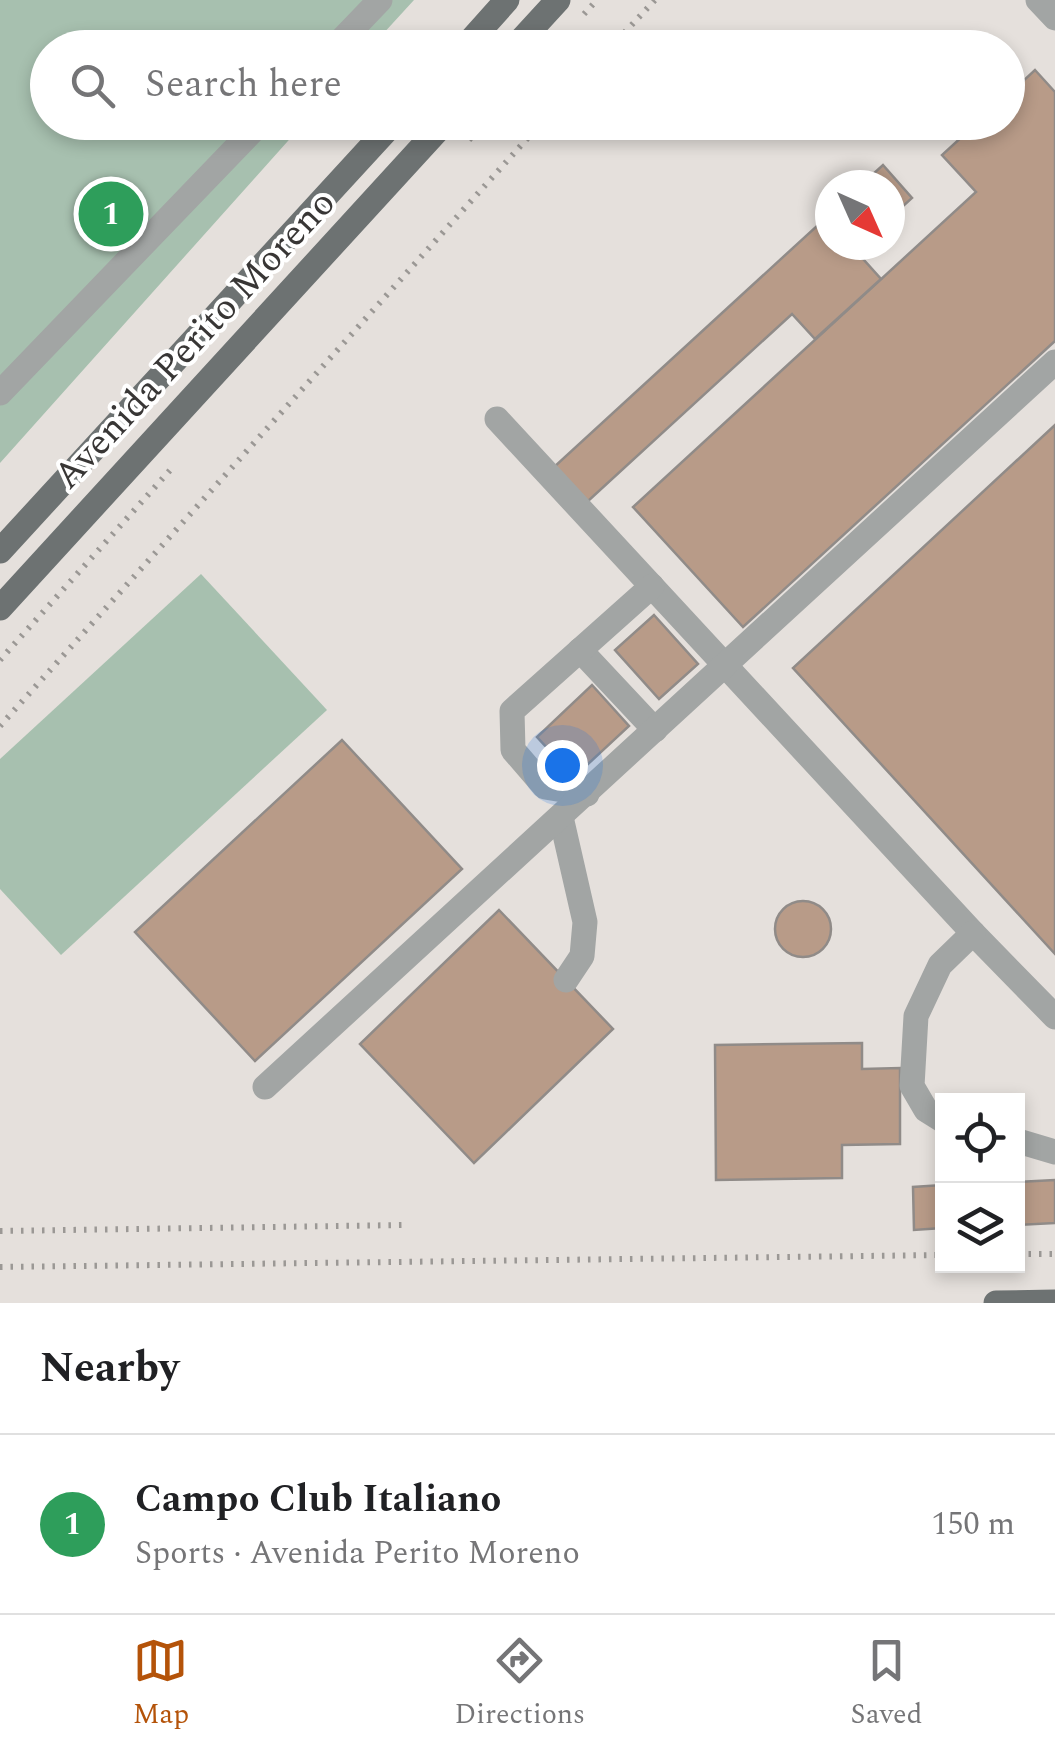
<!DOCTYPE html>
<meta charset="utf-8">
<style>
:root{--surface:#fff;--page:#f2f2f2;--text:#202124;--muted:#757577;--line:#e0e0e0;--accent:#b45309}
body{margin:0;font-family:Spectral,serif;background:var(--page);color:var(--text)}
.controls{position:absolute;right:30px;bottom:30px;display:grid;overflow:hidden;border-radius:0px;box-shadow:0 5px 15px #0003}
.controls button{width:90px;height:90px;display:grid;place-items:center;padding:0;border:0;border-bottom:2px solid var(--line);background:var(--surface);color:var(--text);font:50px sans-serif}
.compass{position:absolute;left:815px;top:170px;width:90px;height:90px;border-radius:50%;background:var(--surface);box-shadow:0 5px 15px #0003;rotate:135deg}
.you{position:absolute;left:562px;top:765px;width:35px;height:35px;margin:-25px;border:8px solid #fff;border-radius:50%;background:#1a73e8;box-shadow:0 0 0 15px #1a73e833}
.badge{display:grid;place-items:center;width:65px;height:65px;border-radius:50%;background:var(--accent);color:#fff;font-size:32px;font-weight:700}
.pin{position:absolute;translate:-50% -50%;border:5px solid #fff;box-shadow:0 2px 10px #0006}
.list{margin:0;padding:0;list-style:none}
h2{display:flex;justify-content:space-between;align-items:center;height:130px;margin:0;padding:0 40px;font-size:42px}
h2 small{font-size:32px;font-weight:400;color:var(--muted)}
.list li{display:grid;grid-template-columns:65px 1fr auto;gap:30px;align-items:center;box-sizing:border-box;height:180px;padding:0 40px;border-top:2px solid var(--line)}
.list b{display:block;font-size:38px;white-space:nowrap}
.list p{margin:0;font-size:32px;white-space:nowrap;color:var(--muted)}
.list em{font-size:32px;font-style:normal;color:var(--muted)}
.icon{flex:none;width:55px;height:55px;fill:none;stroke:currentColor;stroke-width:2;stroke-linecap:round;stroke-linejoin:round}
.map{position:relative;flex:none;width:1055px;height:1303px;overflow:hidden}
.search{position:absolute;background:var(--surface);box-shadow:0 5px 15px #0003;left:30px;right:30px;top:30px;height:110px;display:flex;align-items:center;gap:25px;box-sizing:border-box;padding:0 35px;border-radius:55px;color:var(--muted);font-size:38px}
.sheet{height:310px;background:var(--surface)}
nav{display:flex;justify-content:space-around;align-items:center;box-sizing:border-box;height:140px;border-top:2px solid var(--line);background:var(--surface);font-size:28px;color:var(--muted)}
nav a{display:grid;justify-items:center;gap:5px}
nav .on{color:var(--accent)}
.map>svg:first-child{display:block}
.green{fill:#a7c0af}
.building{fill:#b89b88;stroke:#908b88;stroke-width:2.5}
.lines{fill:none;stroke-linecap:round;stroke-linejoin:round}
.path{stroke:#9b9895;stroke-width:6;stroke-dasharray:2.5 8;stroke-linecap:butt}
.minor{stroke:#a2a5a4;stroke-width:25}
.major{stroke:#6d7272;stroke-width:25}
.labels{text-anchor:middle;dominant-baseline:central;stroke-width:8;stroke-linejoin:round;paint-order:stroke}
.street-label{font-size:38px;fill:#383635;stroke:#fff}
</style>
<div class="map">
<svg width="1055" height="1303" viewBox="0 0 1055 1303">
<rect width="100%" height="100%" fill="#e5e0dc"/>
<!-- green -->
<g class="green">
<path d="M0 0H414L371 47 48 48V122L304 123 0 463Z"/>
<path d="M201 574 327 710 61 955 0 889V759Z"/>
</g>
<!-- building -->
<g class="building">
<path d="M1035 70 1055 92V341L743 627 633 507 976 192 942 155 978 122H1008V95Z"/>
<path d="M883 165 912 198 890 218V185H861Z"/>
<path d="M830 214V245H861L855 250 881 279 815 339 792 314 587 502 554 467Z"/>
<path d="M1055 425V954L793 668Z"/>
<path d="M654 615 698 664 659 699 615 650Z"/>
<path d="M592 685 629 726 574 777 537 737Z"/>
<path d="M342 740 462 869 255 1061 135 932Z"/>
<circle cx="803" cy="929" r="28"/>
<path d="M499 910 613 1029 474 1163 360 1044Z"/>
<path d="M862 1043V1069L900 1068V1144L842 1145V1178L716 1180 715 1045Z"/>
<path d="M1055 1180V1223L1018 1225V1182Z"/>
<path d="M942 1185V1228L914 1230 913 1187Z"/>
</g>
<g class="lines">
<!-- path -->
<g class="path">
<path d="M584 14 597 0"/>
<path d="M610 48 655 0"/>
<path d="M469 140 485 122"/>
<path d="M0 660 172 468"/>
<path d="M0 726 542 122"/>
<path d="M0 1231 404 1225"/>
<path d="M1018 1254H1055"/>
<path d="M0 1267 942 1255"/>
</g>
<!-- minor -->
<g class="minor">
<path d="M1038 0 1055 18"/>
<path d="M334 48 380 0"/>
<path d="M0 393 261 122"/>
<path d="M497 419 973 933 1055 1017"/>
<path d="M580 650 655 730"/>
<path d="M587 794 545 787 513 750 512 711 652 586"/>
<path d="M561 817 585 922 582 956 566 980"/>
<path d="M265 1087 1055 362"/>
<path d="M942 1120 926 1110 912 1086 916 1016 940 965 973 933"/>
<path d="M1018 1141 1055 1152"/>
</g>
<!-- major -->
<g class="major">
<path d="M464 48 507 0"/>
<path d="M514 48 558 0"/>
<path d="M0 551 394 122"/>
<path d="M0 608 445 122"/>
<path d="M996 1303 1055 1302"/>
</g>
</g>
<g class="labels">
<!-- street labels -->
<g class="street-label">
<text transform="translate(195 340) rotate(-47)">Avenida Perito Moreno</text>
</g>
</g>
</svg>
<div class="controls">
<button><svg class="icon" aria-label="locate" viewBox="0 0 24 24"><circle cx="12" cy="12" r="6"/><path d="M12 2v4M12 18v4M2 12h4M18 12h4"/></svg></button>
<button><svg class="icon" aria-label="layers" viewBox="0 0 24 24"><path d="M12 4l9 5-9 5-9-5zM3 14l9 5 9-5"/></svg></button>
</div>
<svg class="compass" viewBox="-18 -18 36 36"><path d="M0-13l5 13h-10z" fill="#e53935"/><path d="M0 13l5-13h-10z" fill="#757577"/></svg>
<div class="you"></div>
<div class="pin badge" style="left:111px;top:214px;background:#2e9e5b">1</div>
<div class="search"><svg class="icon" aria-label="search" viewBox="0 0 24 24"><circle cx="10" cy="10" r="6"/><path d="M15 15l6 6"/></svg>Search here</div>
</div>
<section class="sheet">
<h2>Nearby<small></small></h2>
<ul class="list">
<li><span class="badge" style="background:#2e9e5b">1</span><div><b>Campo Club Italiano</b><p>Sports · Avenida Perito Moreno</p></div><em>150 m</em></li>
</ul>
</section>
<nav>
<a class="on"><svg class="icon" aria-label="map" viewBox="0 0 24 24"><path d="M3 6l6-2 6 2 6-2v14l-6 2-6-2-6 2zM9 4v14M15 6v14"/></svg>Map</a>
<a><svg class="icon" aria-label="directions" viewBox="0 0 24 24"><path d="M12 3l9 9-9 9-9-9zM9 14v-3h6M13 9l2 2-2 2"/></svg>Directions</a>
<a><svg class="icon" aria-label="saved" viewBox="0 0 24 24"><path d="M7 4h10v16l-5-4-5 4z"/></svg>Saved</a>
</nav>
